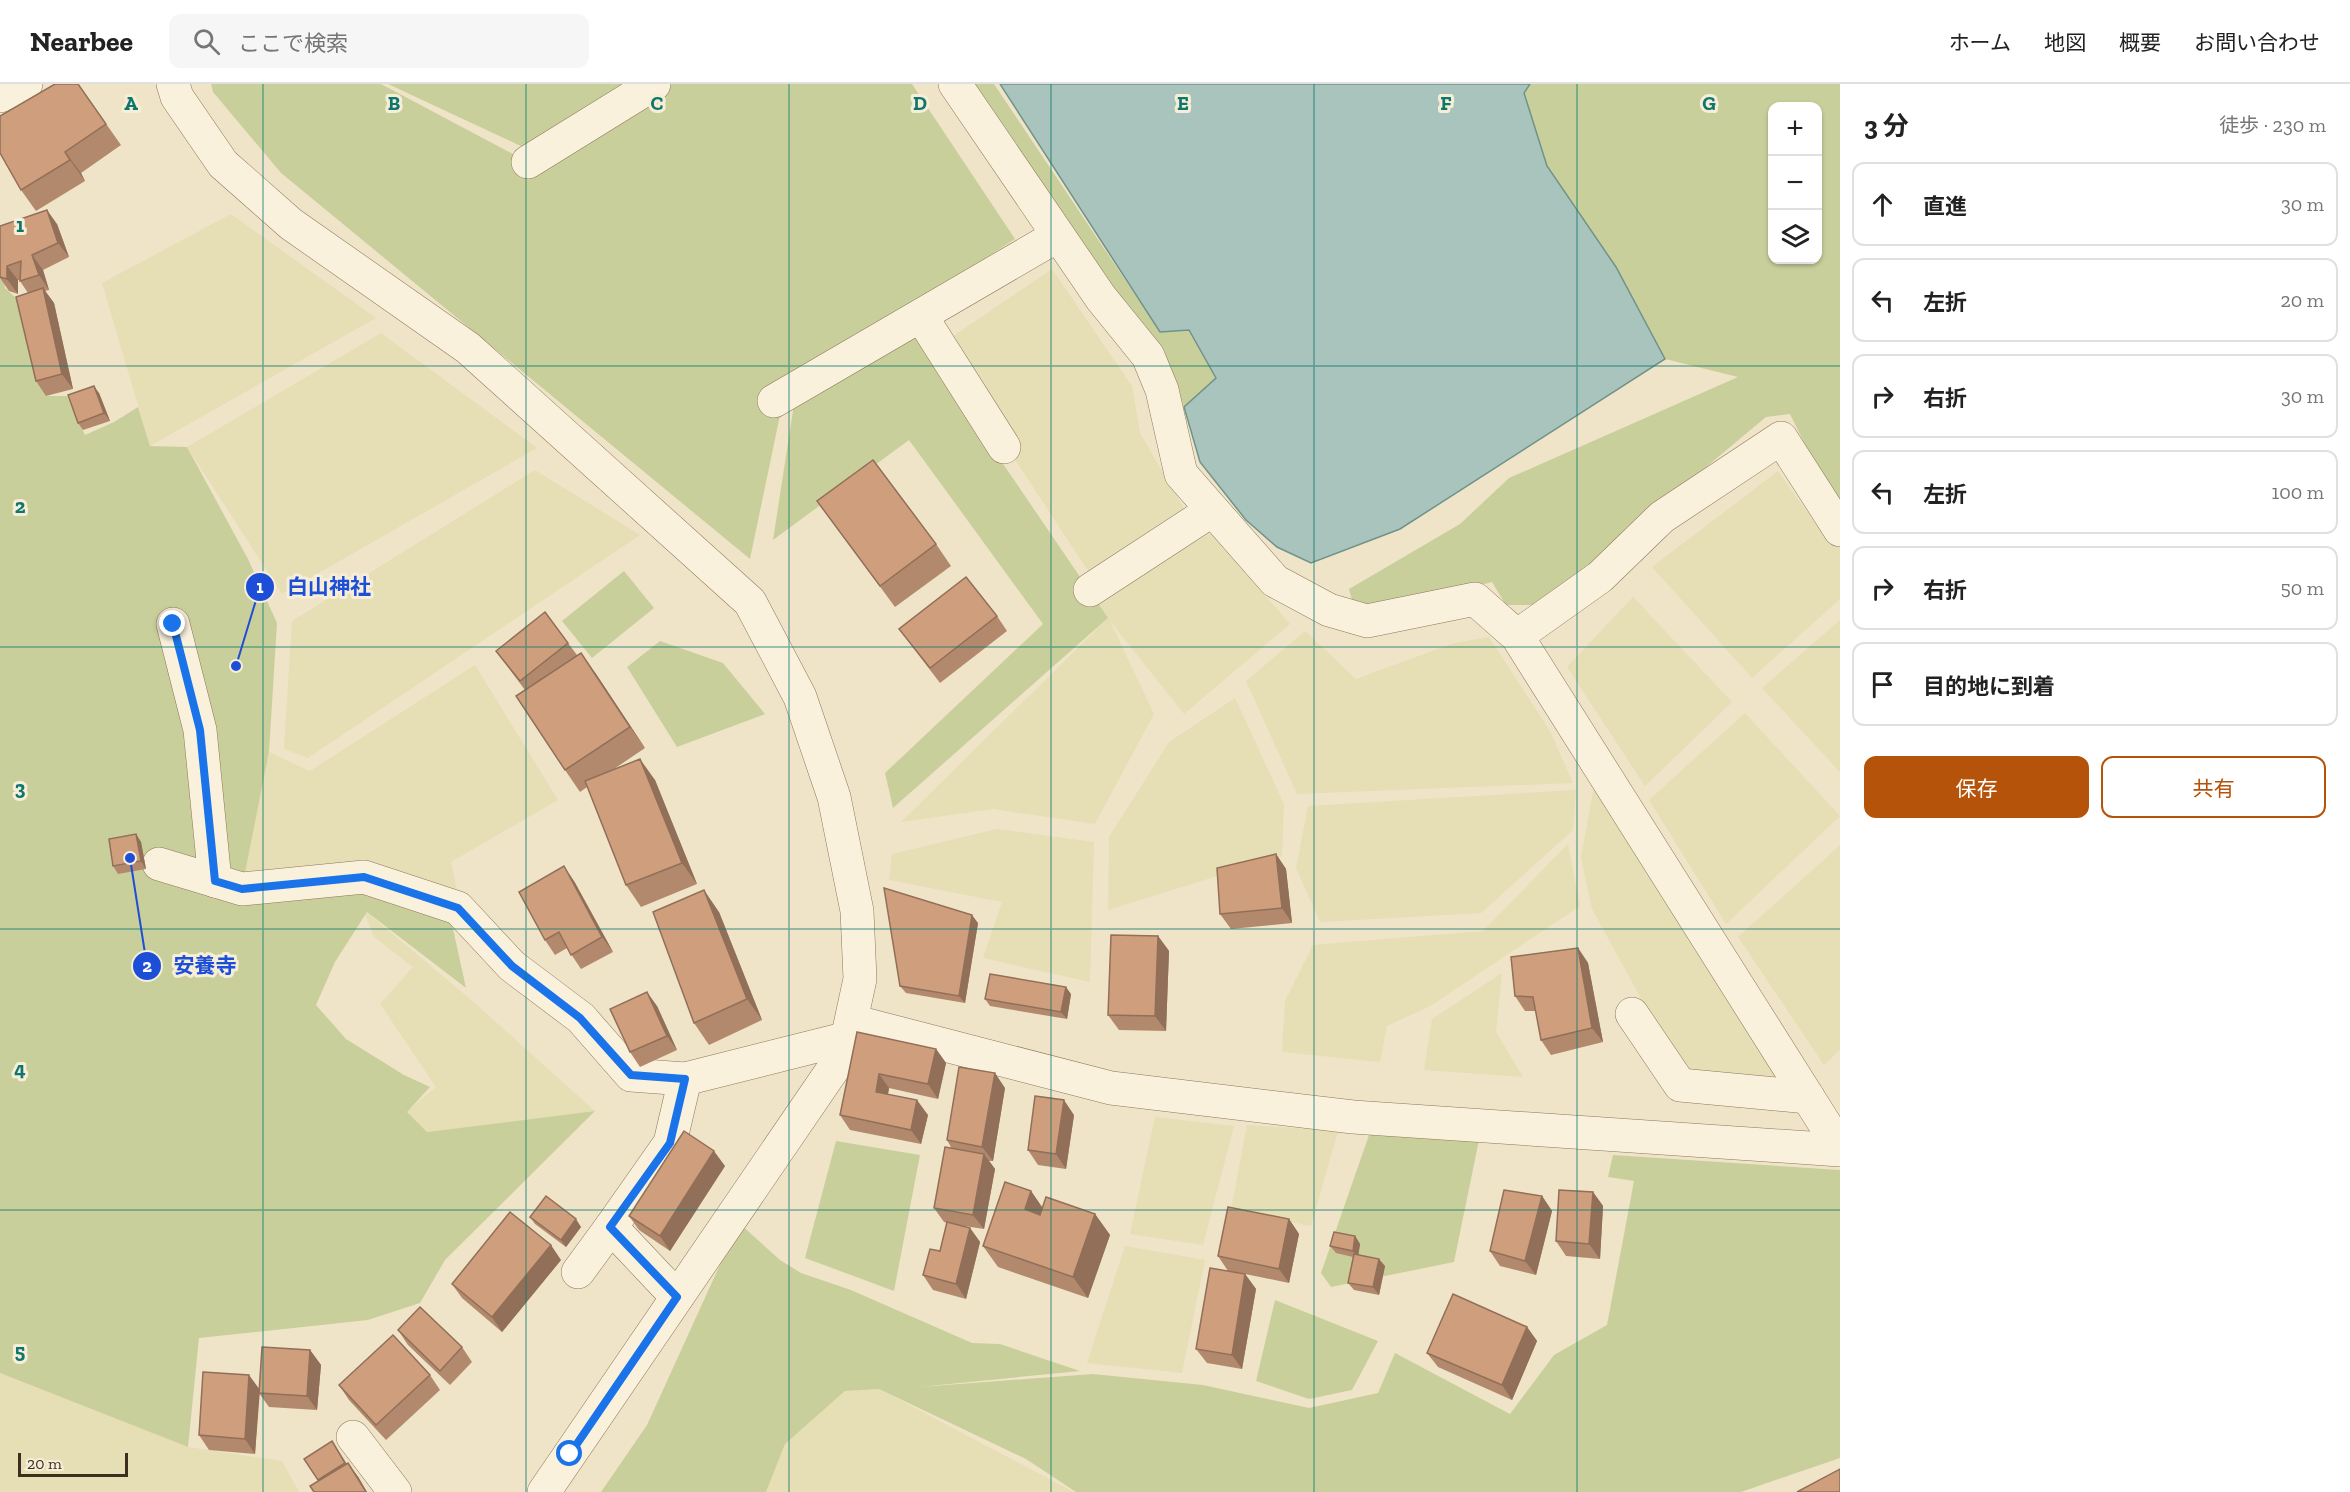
<!DOCTYPE html>
<html lang="ja">
<meta charset="utf-8">
<style>
:root{--surface:#fff;--page:#f6f6f6;--text:#222;--muted:#767676;--line:#e0e0e0;--accent:#b45309}
body{margin:0;font-family:"Zilla Slab","Noto Sans JP",serif;background:var(--page);color:var(--text)}
.controls{position:absolute;right:18px;top:18px;display:grid;overflow:hidden;border-radius:12px;box-shadow:0 2px 4px #0004}
.controls button{width:54px;height:54px;display:grid;place-items:center;padding:0;border:0;border-bottom:2px solid var(--line);background:var(--surface);color:var(--text);font:30px sans-serif}
.scale{position:absolute;left:18px;bottom:15px;width:110px;box-sizing:border-box;padding-left:6px;border:3px solid #3d2e20;border-top:0;font-size:16px;line-height:21px;white-space:nowrap;color:#3d2e20;-webkit-text-stroke:4px #f7eed8;paint-order:stroke}
.stop{position:absolute;width:18px;height:18px;margin:-14px;border:4px solid #1a73e8;border-radius:50%;background:#fff}
.stop.end{background:#1a73e8;border-color:#fff;box-shadow:0 2px 6px #0008}
.list{margin:0;padding:0;list-style:none}
h2{display:flex;justify-content:space-between;align-items:center;height:78px;margin:0;padding:0 24px;font-size:26px}
h2 small{font-size:20px;font-weight:400;color:var(--muted)}
.list li{display:grid;grid-template-columns:39px 1fr auto;gap:18px;align-items:center;box-sizing:border-box;height:84px;margin:0 12px 12px;padding:0 12px;border:2px solid var(--line);border-radius:12px}
.list b{display:block;font-size:22px;white-space:nowrap}
.list em{font-size:20px;font-style:normal;color:var(--muted)}
.actions{display:flex;gap:12px;padding:18px 24px}
.actions a{flex:1;padding:14px 0;border:2px solid var(--accent);border-radius:12px;text-align:center;font-size:21px;color:var(--accent)}
.actions .main{background:var(--accent);color:#fff}
.icon{flex:none;width:33px;height:33px;fill:none;stroke:currentColor;stroke-width:2;stroke-linecap:round;stroke-linejoin:round}
.map{position:relative;flex:none;width:1840px;height:1408px;overflow:hidden}
header{display:flex;align-items:center;gap:36px;box-sizing:border-box;height:84px;padding:0 30px;background:var(--surface);border-bottom:2px solid var(--line)}
header strong{font-size:28px}
nav{display:flex;gap:33px;margin-inline-start:auto;font-size:21px}
.search{width:420px;height:54px;background:var(--page);display:flex;align-items:center;gap:15px;box-sizing:border-box;padding:0 21px;border-radius:12px;color:var(--muted);font-size:22px}
main{display:flex}
aside{flex:1;background:var(--surface)}
.map>svg:first-child{display:block}
.farmland{fill:#e6deb5}
.green{fill:#c9cf9b;fill-rule:evenodd}
.water{fill:#a9c4bc;stroke:#6f938a;stroke-width:1.5}
.lines{fill:none;stroke-linecap:round;stroke-linejoin:round}
.minor-casing{stroke:#8d765c;stroke-width:34}
.minor{stroke:#faf1dc;stroke-width:33}
.wall{fill:#b2896c}
.shaded-wall{fill:#916f58}
.building{fill:#cf9f7d;stroke:#916f58;stroke-width:1.5}
.route{stroke:#1a73e8;stroke-width:8}
.grid{fill:none;stroke:#0f766e;stroke-width:1.5;stroke-opacity:0.55}
.grid-label{font-size:20px;text-anchor:middle;font-weight:bold;fill:#0f766e;stroke:#f7eed8;stroke-width:6;stroke-linejoin:round;paint-order:stroke}
.leader{fill:none;stroke:#1d4ed8;stroke-width:2}
.callout-dot{fill:#1d4ed8;stroke:#f7eed8;stroke-width:2}
.mark-label{font-size:18px;text-anchor:middle;font-weight:bold;fill:#fff}
.callout-label{font-size:21px;text-anchor:middle;font-weight:bold;fill:#1d4ed8;stroke:#f7eed8;stroke-width:6;stroke-linejoin:round;paint-order:stroke}
</style>
<header>
<strong>Nearbee</strong>
<div class="search"><svg class="icon" aria-label="search" viewBox="0 0 24 24"><circle cx="10" cy="10" r="6"/><path d="M15 15l6 6"/></svg>ここで検索</div>
<nav><a>ホーム</a><a>地図</a><a>概要</a><a>お問い合わせ</a></nav>
</header>
<main>
<div class="map">
<svg width="1840" height="1408" viewBox="0 0 1840 1408">
<rect width="100%" height="100%" fill="#f0e4c8"/>
<!-- farmland -->
<g class="farmland">
<path d="M231 130 376 234 150 362 102 199Z"/>
<path d="M1052 185 1132 302 1140 349 1185 426 1092 493 940 261Z"/>
<path d="M381 249 537 364 282 510 187 363Z"/>
<path d="M535 386 640 451 308 674 284 665 292 537Z"/>
<path d="M1778 387 1820 446 1840 463V515L1752 594 1652 483Z"/>
<path d="M1210 449 1290 540 1184 630 1110 537 1154 630 1095 740 993 725 901 738 1108 534 1095 518Z"/>
<path d="M1633 513 1732 618 1645 702 1567 583Z"/>
<path d="M1840 536V688L1762 604Z"/>
<path d="M1305 547 1356 595 1454 559 1489 553 1550 647 1573 699 1297 710 1246 597Z"/>
<path d="M475 581 558 716 451 778 458 811 242 805 269 668 310 687Z"/>
<path d="M1235 614 1284 720 1282 772 1108 826 1109 753 1169 658Z"/>
<path d="M1745 629 1840 732 1726 840 1649 716Z"/>
<path d="M1595 697 1789 1001 1684 993 1592 825 1581 773Z"/>
<path d="M1576 706 1573 746 1481 829 1320 838 1296 784 1308 722Z"/>
<path d="M997 745 1094 758 1090 898 983 874 1002 818 889 796 892 770Z"/>
<path d="M1568 760 1580 822 1432 921 1387 942 1380 978 1282 968 1285 917 1313 861 1483 847Z"/>
<path d="M1840 761V966L1824 981 1738 853Z"/>
<path d="M363 825 469 914 595 1027 427 1048 406 1028 436 1003 380 920 413 883 374 853Z"/>
<path d="M1502 889 1496 948 1523 993 1424 986 1432 935Z"/>
<path d="M1155 1033 1234 1042 1203 1161 1130 1150Z"/>
<path d="M1247 1041 1338 1047 1311 1142 1231 1126Z"/>
<path d="M1125 1162 1205 1176 1182 1289 1087 1279Z"/>
<path d="M0 1289 188 1363 282 1377 299 1408H0Z"/>
<path d="M879 1305 953 1344 1074 1408H766L785 1360 845 1307Z"/>
</g>
<!-- green -->
<g class="green">
<path d="M211 0H381L528 78 660 0H912L1015 155 785 307 750 475 281 89 213 8Z"/>
<path d="M388 0H630L525 64Z"/>
<path d="M967 0H994L1160 248 1189 246 1216 294 1184 323 1164 266 1094 179Z"/>
<path d="M1530 0H1840V432L1790 330 1766 333 1541 521H1506L1492 498 1440 512 1354 524 1349 505 1460 440 1509 394 1738 293 1665 275 1616 183 1547 82 1524 9ZM1772 22H1818V176H1772Z"/>
<path d="M0 171 5 204 27 224 46 312H67L85 351 114 338 138 323 150 362 187 363 248 475 277 539 269 668 242 804 364 793 448 822 466 904 367 828 335 878 316 921 346 955 404 991 430 1003 407 1028 427 1048 595 1027 445 1176 420 1219 368 1236 199 1254 188 1363 0 1289Z"/>
<path d="M914 249 1108 534 893 724 885 689 1043 540 909 356 773 456 794 320Z"/>
<path d="M624 487 654 524 592 574 562 537Z"/>
<path d="M660 557 723 579 765 630 677 663 627 583Z"/>
<path d="M1369 1051 1479 1056 1454 1178 1331 1203 1321 1189Z"/>
<path d="M836 1057 920 1071 894 1207 805 1174Z"/>
<path d="M1613 1071 1840 1086V1374L1741 1408H1076L1026 1375 879 1305 845 1307 785 1360 766 1408H601L647 1341 739 1139 780 1176 801 1189 851 1206 972 1259 1000 1260 1080 1287 919 1303 1093 1290 1203 1301 1309 1324 1378 1309 1395 1269 1510 1330 1554 1271 1607 1241 1634 1097 1608 1093Z"/>
<path d="M1275 1216 1378 1257 1352 1306 1309 1315 1256 1297Z"/>
</g>
<!-- water -->
<path class="water" d="M1000 0H1530L1524 9 1547 82 1616 183 1665 275 1400 445 1311 479 1277 463 1246 436 1200 378 1184 323 1216 294 1189 246 1160 248Z"/>
<g class="lines">
<defs>
<g id="minor">
<path d="M173 0 177 13 223 80 291 140 468 264 750 518 800 613 834 713 857 827 860 895 844 969 544 1408"/>
<path d="M955 0 1101 214 1148 272 1162 306 1181 390 1275 497 1329 526 1367 537 1475 515 1517 552 1840 1064"/>
<path d="M0 12 26 0"/>
<path d="M528 78 654 0"/>
<path d="M921 232 1004 363"/>
<path d="M774 317 1057 152"/>
<path d="M1090 506 1211 427"/>
<path d="M173 540 200 646 215 797"/>
<path d="M1517 552 1600 493 1662 433 1781 354 1840 446"/>
<path d="M159 780 242 805 364 793 458 824 512 882 581 934 631 991 685 995 848 954"/>
<path d="M1632 930 1680 1001 1808 1013"/>
<path d="M852 937 1111 1004 1353 1033 1840 1066"/>
<path d="M578 1188 611 1143"/>
<path d="M677 1213 611 1143 670 1059 685 995"/>
<path d="M353 1353 395 1408"/>
</g>
</defs>
<!-- minor casing -->
<use href="#minor" class="minor-casing"/>
<!-- minor -->
<use href="#minor" class="minor"/>
</g>
<!-- wall -->
<g class="wall">
<path d="M78 0 121 61 81 89 85 97 36 127 21 106Z"/>
<path d="M57 140 69 173 43 186 49 206 45 207 54 219 73 305 46 312 36 297 28 209 20 197V196H18V210L9 207 0 194V142Z"/>
<path d="M99 309 110 337 83 346 78 339Z"/>
<path d="M817 417 936 460 951 482 895 523Z"/>
<path d="M997 532 1007 547 940 599 899 545Z"/>
<path d="M568 559 577 571 596 590 645 664 611 687 655 696 697 800 641 823 626 801 587 703 580 708 565 686 525 606 496 567Z"/>
<path d="M136 750 141 758 146 785 118 790 113 782Z"/>
<path d="M1276 770 1286 785 1292 839 1231 845 1220 830Z"/>
<path d="M574 797 613 868 581 885 567 864 555 871 545 856Z"/>
<path d="M719 828 762 936 709 961 694 939Z"/>
<path d="M978 839 965 919 906 909 900 902Z"/>
<path d="M1158 852 1169 867 1166 947 1119 946 1108 931Z"/>
<path d="M1578 864 1588 879 1603 958 1551 971 1541 956 1536 927H1525L1515 912Z"/>
<path d="M1071 910 1067 935 990 922 985 915Z"/>
<path d="M657 922 677 966 640 983 630 968Z"/>
<path d="M857 948 936 965 946 979 938 1015 889 1004 888 1010 928 1031 921 1060 850 1046 840 1031Z"/>
<path d="M1005 1004 993 1077H989L995 1085 984 1145 958 1141 970 1144 980 1158 966 1215 933 1206 923 1191 940 1167 947 1139 944 1138 934 1124 952 1065 947 1056Z"/>
<path d="M1074 1031 1066 1085 1038 1081 1028 1066Z"/>
<path d="M725 1082 670 1167 639 1146 629 1132Z"/>
<path d="M1031 1107 1042 1123 1095 1130 1110 1151 1088 1214 998 1183 983 1162Z"/>
<path d="M1593 1108 1603 1122 1600 1175 1566 1172 1556 1157Z"/>
<path d="M1542 1112 1552 1127 1536 1191 1500 1182 1490 1167Z"/>
<path d="M530 1133 581 1143 566 1163 535 1140Z"/>
<path d="M1289 1135 1299 1150 1289 1199 1245 1190 1256 1205 1242 1285 1207 1279 1196 1265 1245 1190 1228 1187 1218 1172Z"/>
<path d="M1355 1152 1360 1160 1358 1171 1385 1182 1379 1211 1354 1206 1348 1199 1353 1173 1336 1169 1330 1162Z"/>
<path d="M561 1176 502 1248 462 1214 452 1200Z"/>
<path d="M1527 1243 1537 1257 1512 1316 1438 1283 1427 1269Z"/>
<path d="M398 1246 462 1263 472 1278 450 1301 408 1261Z"/>
<path d="M310 1266 321 1281 317 1326 269 1323 259 1309 255 1370 209 1366 199 1351Z"/>
<path d="M430 1291 440 1306 386 1356 349 1316 339 1301Z"/>
<path d="M332 1357 347 1380 359 1394 318 1397Z"/>
</g>
<!-- shaded-wall -->
<g class="shaded-wall">
<path d="M65 68 81 89 85 97 70 76Z"/>
<path d="M47 126 57 140 69 173 58 159Z"/>
<path d="M32 171 43 186 49 206 39 191Z"/>
<path d="M7 182 18 196V210L7 195Z"/>
<path d="M43 204 54 219 73 305 62 290Z"/>
<path d="M94 302 99 309 110 337 104 329Z"/>
<path d="M581 569 596 590 645 664 630 643Z"/>
<path d="M640 675 655 696 697 800 682 779Z"/>
<path d="M136 750 141 758 146 785 141 777Z"/>
<path d="M1276 770 1286 785 1292 839 1282 824Z"/>
<path d="M564 782 574 797 613 868 602 853Z"/>
<path d="M704 806 719 828 762 936 747 915Z"/>
<path d="M972 831 978 839 965 919 959 912Z"/>
<path d="M1158 852 1169 867 1166 947 1155 932Z"/>
<path d="M1578 864 1588 879 1603 958 1592 944Z"/>
<path d="M1066 903 1071 910 1067 935 1061 928Z"/>
<path d="M647 908 657 922 677 966 667 952Z"/>
<path d="M936 965 946 979 938 1015 928 1000Z"/>
<path d="M995 989 1005 1004 993 1077 982 1063Z"/>
<path d="M879 990 889 1004 886 1022 876 1008Z"/>
<path d="M917 1016 928 1031 921 1060 911 1046Z"/>
<path d="M1064 1016 1074 1031 1066 1085 1056 1070Z"/>
<path d="M714 1067 725 1082 670 1167 660 1152Z"/>
<path d="M984 1070 995 1085 984 1145 973 1131Z"/>
<path d="M1031 1107 1046 1129 1040 1147 1025 1125Z"/>
<path d="M1593 1108 1603 1122 1600 1175 1589 1160Z"/>
<path d="M1542 1112 1552 1127 1536 1191 1525 1177Z"/>
<path d="M1095 1130 1110 1151 1088 1214 1073 1193Z"/>
<path d="M576 1135 581 1143 566 1163 561 1156Z"/>
<path d="M1289 1135 1299 1150 1289 1199 1279 1185Z"/>
<path d="M970 1144 980 1158 966 1215 956 1200Z"/>
<path d="M1355 1152 1360 1160 1358 1174 1353 1167Z"/>
<path d="M551 1161 561 1176 502 1248 492 1233Z"/>
<path d="M1379 1175 1385 1182 1379 1211 1373 1203Z"/>
<path d="M1245 1190 1256 1205 1242 1285 1232 1271Z"/>
<path d="M1527 1243 1537 1257 1512 1316 1502 1301Z"/>
<path d="M310 1266 321 1281 317 1326 307 1312Z"/>
<path d="M249 1291 260 1306 255 1370 245 1355Z"/>
<path d="M348 1379 359 1394 367 1408H366Z"/>
</g>
<!-- building -->
<g class="building">
<path d="M55 0H78L106 40 65 68 70 76 21 106 0 69V32Z"/>
<path d="M47 126 58 159 32 171 39 191 20 197 21 177 7 182V195L0 193V142Z"/>
<path d="M43 204 62 290 36 297 16 213Z"/>
<path d="M94 302 104 329 78 339 68 311Z"/>
<path d="M873 376 936 460 880 502 817 417Z"/>
<path d="M966 493 997 532 930 584 899 545Z"/>
<path d="M545 528 568 559 520 597 496 567Z"/>
<path d="M581 569 630 643 565 686 516 612Z"/>
<path d="M640 675 682 779 626 801 585 697Z"/>
<path d="M136 750 141 777 113 782 109 755Z"/>
<path d="M1276 770 1282 824 1220 830 1217 784Z"/>
<path d="M564 782 602 853 571 871 559 848 545 856 519 808Z"/>
<path d="M884 804 972 831 959 912 900 902Z"/>
<path d="M704 806 747 915 694 939 653 828Z"/>
<path d="M1111 851 1158 852 1155 932 1108 931Z"/>
<path d="M1578 864 1592 944 1541 956 1533 913 1515 912 1511 873Z"/>
<path d="M990 890 1066 903 1061 928 985 915Z"/>
<path d="M647 908 667 952 630 968 610 925Z"/>
<path d="M857 948 936 965 928 1000 879 990 876 1008 917 1016 911 1046 840 1031Z"/>
<path d="M959 983 995 989 982 1063 947 1056Z"/>
<path d="M1035 1012 1064 1016 1056 1070 1028 1066Z"/>
<path d="M684 1047 714 1067 660 1152 629 1132Z"/>
<path d="M945 1063 984 1070 973 1131 934 1124Z"/>
<path d="M1005 1098 1031 1107 1025 1125 1040 1131 1046 1113 1095 1130 1073 1193 983 1162Z"/>
<path d="M1504 1106 1542 1112 1525 1177 1490 1167Z"/>
<path d="M1559 1106 1593 1108 1589 1160 1556 1157Z"/>
<path d="M546 1112 576 1135 561 1156 530 1133Z"/>
<path d="M1228 1123 1289 1135 1279 1185 1218 1172Z"/>
<path d="M510 1128 551 1161 492 1233 452 1200Z"/>
<path d="M947 1138 970 1144 956 1200 923 1191 930 1165 940 1167Z"/>
<path d="M1334 1148 1355 1152 1353 1167 1330 1162Z"/>
<path d="M1354 1170 1379 1175 1373 1203 1348 1199Z"/>
<path d="M1210 1184 1245 1190 1232 1271 1196 1265Z"/>
<path d="M1453 1210 1527 1243 1502 1301 1427 1269Z"/>
<path d="M420 1223 462 1263 440 1287 398 1246Z"/>
<path d="M393 1251 430 1291 376 1341 339 1301Z"/>
<path d="M262 1263 310 1266 307 1312 259 1309Z"/>
<path d="M203 1288 249 1291 245 1355 199 1351Z"/>
<path d="M332 1357 345 1379 318 1396 304 1375Z"/>
<path d="M348 1379 366 1408H314L310 1402Z"/>
<path d="M1840 1385V1408H1797Z"/>
</g>
<g class="lines">
<!-- route -->
<path class="route" d="M173 540 200 646 215 797 242 805 364 793 458 824 512 882 580 934 631 991 685 995 670 1059 610 1143 677 1213 570 1370"/>
</g>
<!-- grid -->
<path class="grid" d="M263 0V1408M526 0V1408M789 0V1408M1051 0V1408M1314 0V1408M1577 0V1408M0 282H1840M0 563H1840M0 845H1840M0 1126H1840"/>
<g class="grid-label">
<text x="131" y="26">A</text>
<text x="394" y="26">B</text>
<text x="657" y="26">C</text>
<text x="920" y="26">D</text>
<text x="1183" y="26">E</text>
<text x="1446" y="26">F</text>
<text x="1709" y="26">G</text>
<text x="20" y="148">1</text>
<text x="20" y="429">2</text>
<text x="20" y="711">3</text>
<text x="20" y="992">4</text>
<text x="20" y="1274">5</text>
</g>
<!-- callouts -->
<path class="leader" d="M236 582L260 503M130 774L147 882"/>
<g class="callout-dot">
<circle cx="236" cy="582" r="6"/>
<circle cx="130" cy="774" r="6"/>
<circle cx="260" cy="503" r="15"/>
<circle cx="147" cy="882" r="15"/>
</g>
<g class="mark-label">
<text x="260" y="509">1</text>
<text x="147" y="888">2</text>
</g>
<g class="callout-label">
<text x="329" y="510">白山神社</text>
<text x="205" y="889">安養寺</text>
</g>
</svg>
<div class="controls">
<button>+</button>
<button>−</button>
<button><svg class="icon" aria-label="layers" viewBox="0 0 24 24"><path d="M12 4l9 5-9 5-9-5zM3 14l9 5 9-5"/></svg></button>
</div>
<div class="scale">20 m</div>
<div class="stop" style="left:570px;top:1370px"></div>
<div class="stop end" style="left:173px;top:540px"></div>
</div>
<aside>
<h2>3 分<small>徒歩 · 230 m</small></h2>
<ul class="list">
<li><svg class="icon" aria-label="ahead" viewBox="0 0 24 24"><path d="M12 20V5M6 11l6-6 6 6"/></svg><div><b>直進</b></div><em>30 m</em></li>
<li><svg class="icon" aria-label="left" viewBox="0 0 24 24"><path d="M17 20v-9H6M10 6l-5 5 5 5"/></svg><div><b>左折</b></div><em>20 m</em></li>
<li><svg class="icon" aria-label="right" viewBox="0 0 24 24"><path d="M7 20v-9h11M14 6l5 5-5 5"/></svg><div><b>右折</b></div><em>30 m</em></li>
<li><svg class="icon" aria-label="left" viewBox="0 0 24 24"><path d="M17 20v-9H6M10 6l-5 5 5 5"/></svg><div><b>左折</b></div><em>100 m</em></li>
<li><svg class="icon" aria-label="right" viewBox="0 0 24 24"><path d="M7 20v-9h11M14 6l5 5-5 5"/></svg><div><b>右折</b></div><em>50 m</em></li>
<li><svg class="icon" aria-label="arrive" viewBox="0 0 24 24"><path d="M6 21V4h12l-3 4 3 4H6"/></svg><div><b>目的地に到着</b></div></li>
</ul>
<div class="actions"><a class="main">保存</a><a>共有</a></div>
</aside>
</main>
